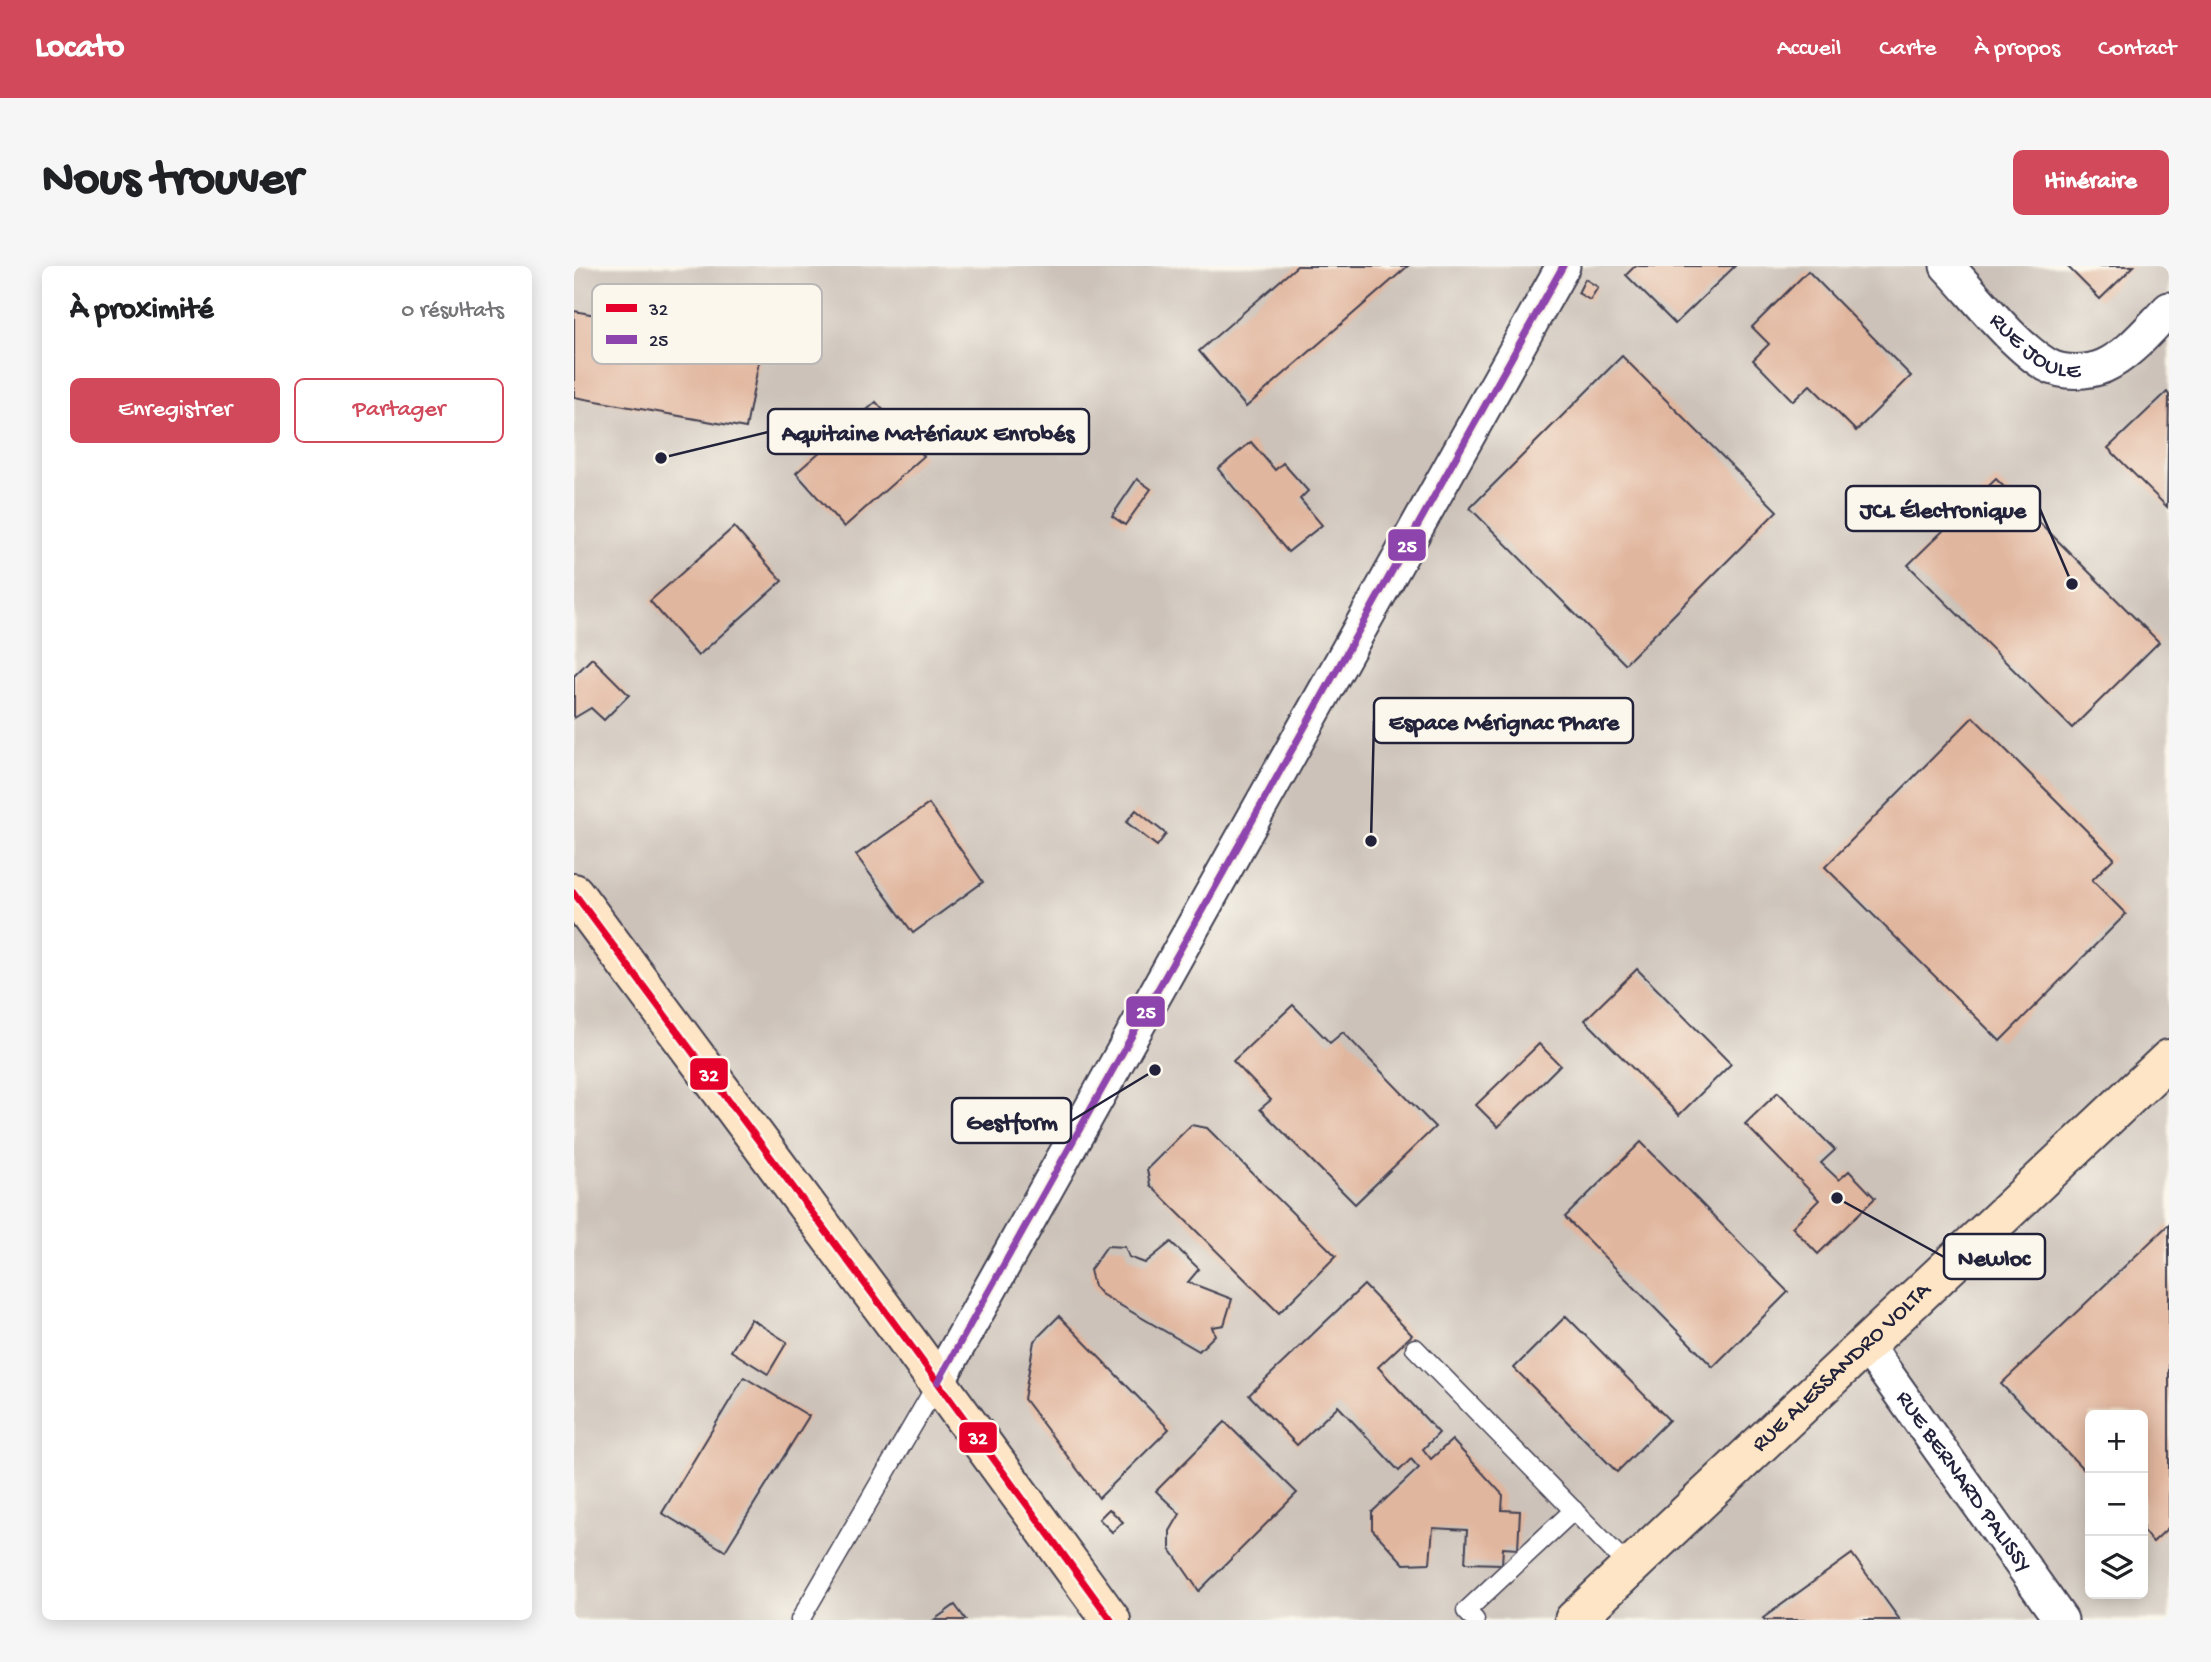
<!DOCTYPE html>
<html lang="fr">
<meta charset="utf-8">
<style>
:root{--surface:#fff;--page:#f6f6f6;--text:#202124;--muted:#757577;--line:#e0e0e0;--accent:#d1495b}
body{margin:0;font-family:"Gochi Hand",sans-serif;background:var(--page);color:var(--text)}
.controls{position:absolute;right:21px;bottom:21px;display:grid;overflow:hidden;border-radius:10px;box-shadow:0 4px 18px #0003}
.controls button{width:63px;height:63px;display:grid;place-items:center;padding:0;border:0;border-bottom:2px solid var(--line);background:var(--surface);color:var(--text);font:35px sans-serif}
.list{margin:0;padding:0;list-style:none}
h2{display:flex;justify-content:space-between;align-items:center;height:91px;margin:0;padding:0 28px;font-size:30px}
h2 small{font-size:23px;font-weight:400;color:var(--muted)}
.actions{display:flex;gap:14px;padding:21px 28px}
.actions a{flex:1;padding:16px 0;border:2px solid var(--accent);border-radius:10px;text-align:center;font-size:24px;color:var(--accent)}
.actions .main{background:var(--accent);color:#fff}
.icon{flex:none;width:38px;height:38px;fill:none;stroke:currentColor;stroke-width:2;stroke-linecap:round;stroke-linejoin:round}
.map{position:relative;flex:none;width:1595px;height:1354px;overflow:hidden;border-radius:10px}
header{display:flex;align-items:center;gap:42px;box-sizing:border-box;height:98px;padding:0 35px;background:var(--accent);color:#fff}
header strong{font-size:33px}
nav{display:flex;gap:38px;margin-inline-start:auto;font-size:24px}
.intro{display:flex;align-items:center;justify-content:space-between;box-sizing:border-box;height:168px;padding:0 42px}
h1{margin:0;font-size:49px}
.button{padding:18px 32px;border-radius:10px;background:var(--accent);color:#fff;font-size:24px;font-weight:700}
main{display:flex;gap:42px;padding:0 42px}
aside{flex:1;background:var(--surface);border-radius:10px;box-shadow:0 4px 18px #0003}
.map>svg:first-child{display:block}
.industrial{fill:#ccc2b9;fill-rule:evenodd}
.building{fill:#e1b69e}
.lines{fill:none;stroke-linecap:round;stroke-linejoin:round}
.lane-casing{stroke:#423f51;stroke-width:21}
.street-casing{stroke:#423f51;stroke-width:37}
.secondary-casing{stroke:#423f51;stroke-width:42}
.lane{stroke:#fff;stroke-width:18}
.street{stroke:#fff;stroke-width:33}
.secondary{stroke:#fde5c5;stroke-width:38}
.bus-1-casing{stroke:#fbf7ec;stroke-width:12}
.bus-2-casing{stroke:#fbf7ec;stroke-width:12}
.bus-1{stroke:#e4002b;stroke-width:7}
.bus-2{stroke:#8e44ad;stroke-width:7}
.labels{text-anchor:middle;dominant-baseline:central;stroke-width:7;stroke-linejoin:round;paint-order:stroke}
.street-label{font-size:23px;fill:#22223b;stroke:#fbf7ec}
.key{fill:#fbf7ec;stroke:#bab7b7;stroke-width:2}
.key-label{font-size:19px;fill:#22223b}
.leader{fill:none;stroke:#22223b;stroke-width:2.5}
.callout-dot{fill:#22223b;stroke:#fbf7ec;stroke-width:2.5}
.callout{fill:#fbf7ec;stroke:#22223b;stroke-width:2.5}
.callout-label{font-size:24px;text-anchor:middle;font-weight:bold;fill:#22223b}
.line-badge{stroke:#fbf7ec;stroke-width:2.5}
.badge-label{font-size:19px;text-anchor:middle;font-weight:bold;fill:#fff}
</style>
<header>
<strong>Locato</strong>
<nav><a>Accueil</a><a>Carte</a><a>À propos</a><a>Contact</a></nav>
</header>
<div class="intro"><h1>Nous trouver</h1><a class="button">Itinéraire</a></div>
<main>
<aside>
<h2>À proximité<small>0 résultats</small></h2>
<ul class="list">
</ul>
<div class="actions"><a class="main">Enregistrer</a><a>Partager</a></div>
</aside>
<div class="map">
<svg width="1595" height="1354" viewBox="0 0 1595 1354">
<rect width="100%" height="100%" fill="#fbf7ec"/>
<filter id="ink" filterUnits="userSpaceOnUse"><feTurbulence type="fractalNoise" baseFrequency=".0143" numOctaves="2"/><feDisplacementMap in="SourceGraphic" scale="14" xChannelSelector="R" yChannelSelector="G"/><feConvolveMatrix kernelMatrix="1 2 1 2 8 2 1 2 1" color-interpolation-filters="sRGB"/></filter>
<filter id="wash" filterUnits="userSpaceOnUse"><feTurbulence type="fractalNoise" baseFrequency=".00686" numOctaves="4" result="noise"/><feDisplacementMap in="SourceGraphic" scale="28" xChannelSelector="R" yChannelSelector="G"/><feGaussianBlur stdDeviation="1.57" result="paint"/><feColorMatrix in="noise" values="0 0 0 0 0 0 0 0 0 0 0 0 0 0 0 0 0 1.4 0 .05"/><feComposite in="paint" operator="in"/></filter>
<g filter="url(#wash)">
<rect width="100%" height="100%" fill="#f6e6cf"/>
<!-- industrial -->
<path class="industrial" d="M0 0H1595V1354H0ZM1516 1149H1569V1328H1516Z"/>
<g id="blocks">
<!-- building -->
<g class="building">
<path d="M723 0H834L672 141 625 85Z"/>
<path d="M1061 0H1161L1101 58 1052 9Z"/>
<path d="M1493 0H1560L1526 33Z"/>
<path d="M1234 5 1337 110 1282 165 1236 119 1219 135 1179 94 1195 78 1178 61Z"/>
<path d="M1011 13 1024 21 1016 34 1004 27Z"/>
<path d="M0 45 188 80 172 162 0 131Z"/>
<path d="M1048 90 1203 245 1051 398 896 242Z"/>
<path d="M1593 126 1595 129 1593 241 1534 182Z"/>
<path d="M302 136 350 190 270 261 222 207Z"/>
<path d="M677 176 701 204 709 197 734 225 726 233 748 259 714 286 644 203Z"/>
<path d="M563 213 577 223 551 259 538 250Z"/>
<path d="M1422 213 1585 376 1498 462 1334 299Z"/>
<path d="M160 261 208 315 124 390 76 335Z"/>
<path d="M18 392 55 429 30 454 17 442 0 452V410Z"/>
<path d="M1399 451 1540 592 1518 614 1552 648 1426 775 1251 601Z"/>
<path d="M355 538 409 616 339 667 282 589Z"/>
<path d="M562 544 592 568 583 580 552 556Z"/>
<path d="M1063 703 1157 798 1105 849 1011 754Z"/>
<path d="M719 739 756 777 769 766 861 861 781 938 686 843 697 834 659 795Z"/>
<path d="M965 778 986 799 924 861 902 839Z"/>
<path d="M1204 826 1261 884 1247 897 1265 914 1275 905 1301 932 1244 988 1218 961 1245 934 1171 858Z"/>
<path d="M617 859 633 862 762 990 705 1047 576 919 573 903Z"/>
<path d="M1067 876 1214 1026 1139 1101 991 951Z"/>
<path d="M1595 958V1261L1579 1276 1569 1265V1149H1516V1210L1427 1118Z"/>
<path d="M597 976 625 1003 614 1016 658 1033 650 1059 638 1061 641 1069 625 1085 527 1028 520 1020 516 1004 533 980 551 981 555 991 571 997Z"/>
<path d="M790 1019 838 1069 804 1101 865 1167 849 1183 857 1193 878 1174 929 1229 928 1244 946 1245 944 1283 929 1282 928 1298 891 1297 893 1264 859 1262 856 1297 830 1298 798 1263V1246L845 1202 837 1193 825 1205 764 1140 723 1179 675 1129Z"/>
<path d="M485 1050 595 1163 525 1232 450 1133 460 1075Z"/>
<path d="M992 1050 1095 1154 1043 1206 940 1102Z"/>
<path d="M177 1053 213 1076 194 1108 157 1085Z"/>
<path d="M170 1111 235 1150 151 1285 88 1247Z"/>
<path d="M651 1156 723 1227 625 1325 596 1283V1265L606 1248 582 1225Z"/>
<path d="M535 1243 549 1256 538 1266 525 1253Z"/>
<path d="M1278 1288 1326 1354H1191L1189 1352Z"/>
<path d="M381 1339 392 1354H360Z"/>
</g>
</g>
</g>
<g filter="url(#ink)">
<use href="#blocks" fill-opacity="0" stroke="#423f51" stroke-width="2"/>
<g class="lines">
<defs>
<g id="lane">
<path d="M841 1082 1056 1302"/>
<path d="M226 1354 364 1116"/>
<path d="M901 1354 892 1345 1000 1244"/>
</g>
<g id="street">
<path id="s1" d="M1373 0C1400 28 1440 80 1473 99 1489 108 1514 107 1530 100 1556 88 1576 62 1595 43"/>
<path id="s2" d="M1292 1079 1487 1354"/>
<path d="M364 1116 989 0"/>
</g>
<g id="secondary">
<path d="M0 627 335 1077 537 1354"/>
<path id="s3" d="M1000 1354 1595 793"/>
</g>
</defs>
<!-- lane casing -->
<use href="#lane" class="lane-casing"/>
<!-- street casing -->
<use href="#street" class="street-casing"/>
<!-- secondary casing -->
<use href="#secondary" class="secondary-casing"/>
<!-- lane -->
<use href="#lane" class="lane"/>
<!-- street -->
<use href="#street" class="street"/>
<!-- secondary -->
<use href="#secondary" class="secondary"/>
<defs>
<path id="bus-1" d="M0 627 335 1077 537 1354"/>
<path id="bus-2" d="M364 1116 989 0"/>
</defs>
<!-- bus-1 casing -->
<use href="#bus-1" class="bus-1-casing"/>
<!-- bus-2 casing -->
<use href="#bus-2" class="bus-2-casing"/>
<!-- bus-1 -->
<use href="#bus-1" class="bus-1"/>
<!-- bus-2 -->
<use href="#bus-2" class="bus-2"/>
</g>
</g>
<g class="labels">
<!-- street labels -->
<g class="street-label">
<text stroke="none"><textPath href="#s1" startOffset="122">RUE JOULE</textPath></text>
<text stroke="none"><textPath href="#s3" startOffset="368">RUE ALESSANDRO VOLTA</textPath></text>
<text stroke="none"><textPath href="#s2" startOffset="168">RUE BERNARD PALISSY</textPath></text>
</g>
</g>
<!-- legend -->
<rect x="18" y="18" width="230" height="80" rx="10" class="key"/>
<rect x="32" y="38" width="31" height="8" fill="#e4002b"/>
<rect x="32" y="69" width="31" height="9" fill="#8e44ad"/>
<g class="key-label">
<text x="75" y="49">32</text>
<text x="75" y="80">25</text>
</g>
<!-- callouts -->
<path class="leader" d="M87 192L194 166M1498 318L1466 243M797 575L800 455M581 804L497 855M1263 932L1370 991"/>
<g class="callout-dot">
<circle cx="87" cy="192" r="7"/>
<circle cx="1498" cy="318" r="7"/>
<circle cx="797" cy="575" r="7"/>
<circle cx="581" cy="804" r="7"/>
<circle cx="1263" cy="932" r="7"/>
</g>
<g class="callout">
<rect x="194" y="143" width="321" height="45" rx="7"/>
<rect x="1272" y="220" width="194" height="45" rx="7"/>
<rect x="800" y="432" width="259" height="45" rx="7"/>
<rect x="378" y="832" width="119" height="45" rx="7"/>
<rect x="1370" y="968" width="101" height="45" rx="7"/>
</g>
<g class="callout-label">
<text x="354" y="174">Aquitaine Matériaux Enrobés</text>
<text x="1369" y="251">JCL Électronique</text>
<text x="930" y="463">Espace Mérignac Phare</text>
<text x="438" y="863">Gestform</text>
<text x="1420" y="999">Newloc</text>
</g>
<g class="line-badge">
<rect x="813" y="262" width="40" height="34" rx="7" fill="#8e44ad"/>
<rect x="551" y="729" width="41" height="33" rx="7" fill="#8e44ad"/>
<rect x="115" y="791" width="40" height="34" rx="7" fill="#e4002b"/>
<rect x="384" y="1155" width="40" height="33" rx="7" fill="#e4002b"/>
</g>
<g class="badge-label">
<text x="833" y="286">25</text>
<text x="572" y="752">25</text>
<text x="135" y="815">32</text>
<text x="404" y="1178">32</text>
</g>
</svg>
<div class="controls">
<button>+</button>
<button>−</button>
<button><svg class="icon" aria-label="layers" viewBox="0 0 24 24"><path d="M12 4l9 5-9 5-9-5zM3 14l9 5 9-5"/></svg></button>
</div>
</div>
</main>
